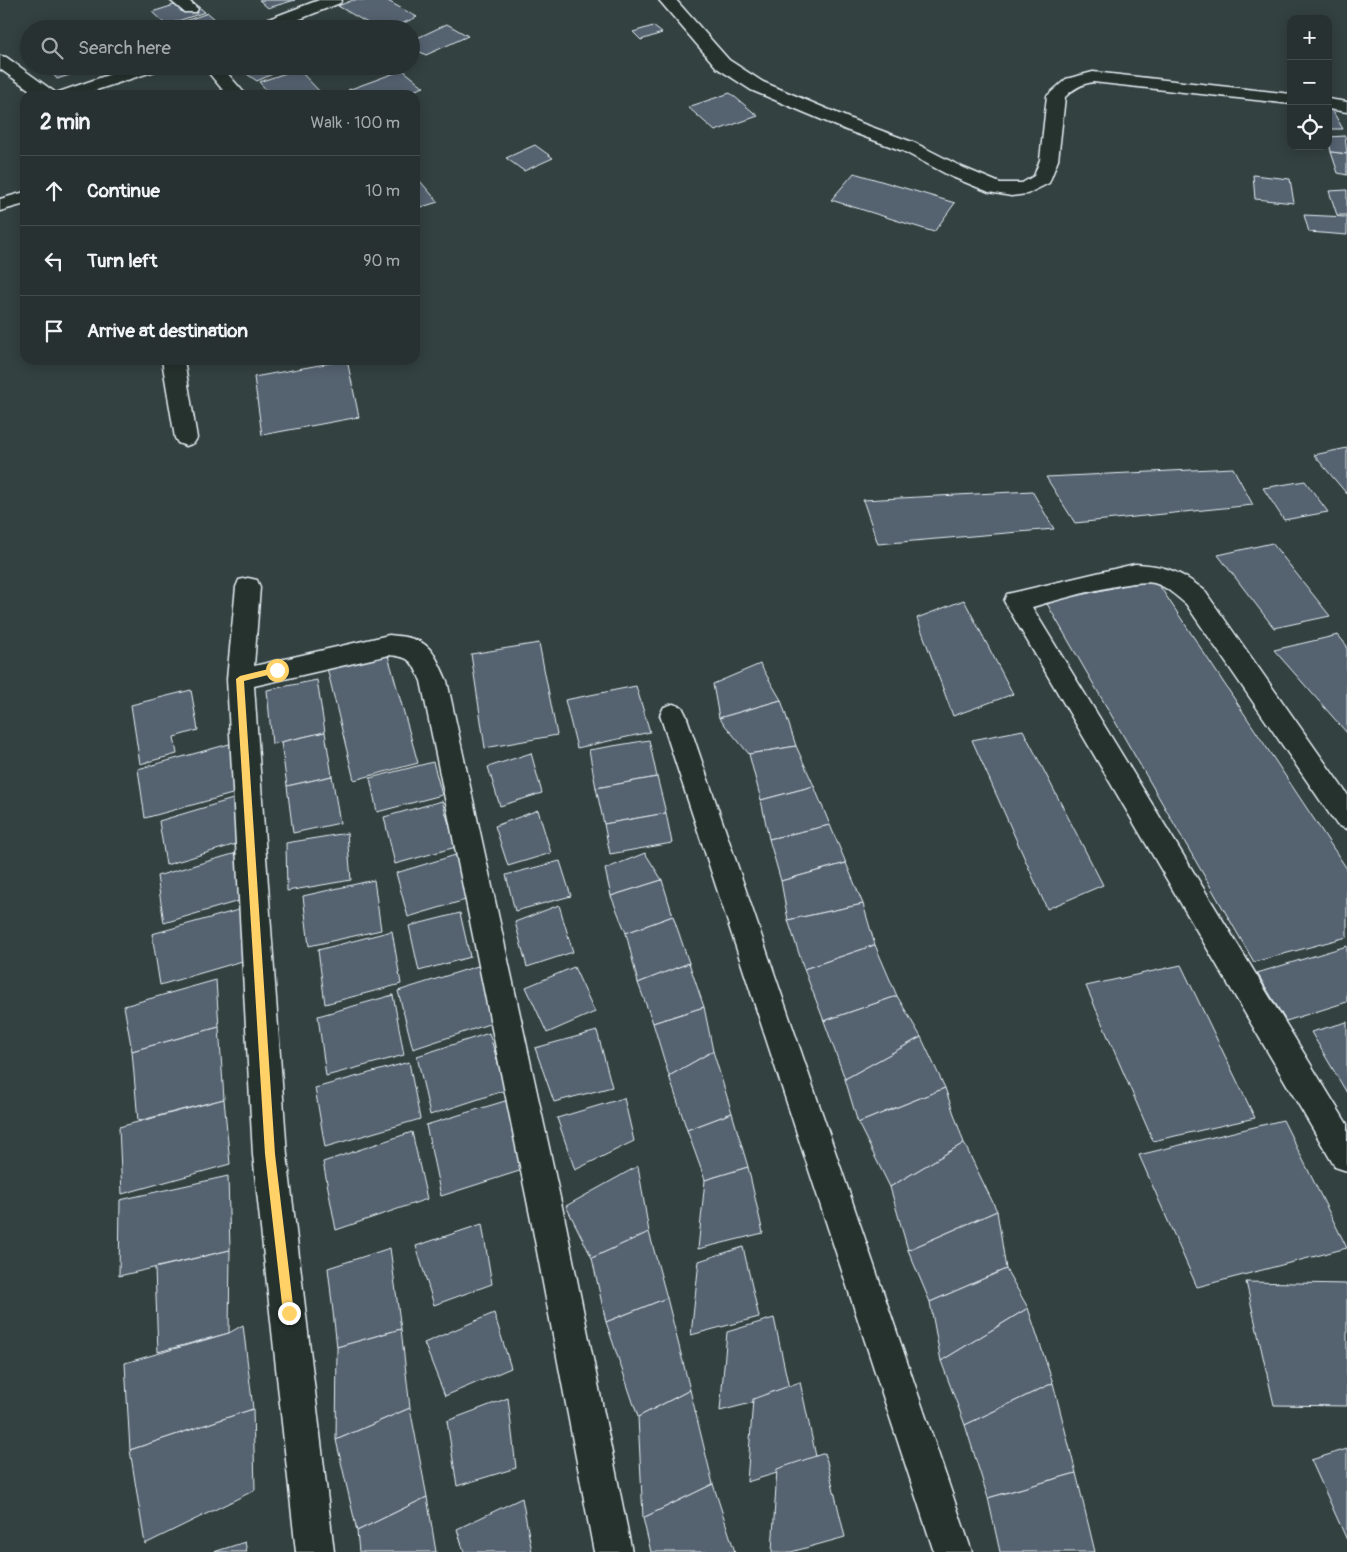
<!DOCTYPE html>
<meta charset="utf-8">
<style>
:root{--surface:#273131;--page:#2f3939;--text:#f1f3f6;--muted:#a4a9ab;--line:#434c4d}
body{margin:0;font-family:Pangolin,sans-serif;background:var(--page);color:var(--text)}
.controls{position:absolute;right:15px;top:15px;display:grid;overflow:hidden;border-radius:10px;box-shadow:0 2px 12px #0003}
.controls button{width:45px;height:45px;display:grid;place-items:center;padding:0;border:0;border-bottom:1px solid var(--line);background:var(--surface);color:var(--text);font:25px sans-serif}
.stop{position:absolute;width:15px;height:15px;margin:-11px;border:4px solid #ffd166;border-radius:50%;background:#fff}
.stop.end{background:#ffd166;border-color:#fff;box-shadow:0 1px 5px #0008}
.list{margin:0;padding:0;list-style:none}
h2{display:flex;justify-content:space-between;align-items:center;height:65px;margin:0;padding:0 20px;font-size:21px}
h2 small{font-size:16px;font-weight:400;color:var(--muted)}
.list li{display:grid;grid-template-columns:32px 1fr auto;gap:15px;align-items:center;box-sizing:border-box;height:70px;padding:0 20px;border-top:1px solid var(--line)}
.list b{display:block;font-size:19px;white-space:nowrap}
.list em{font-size:16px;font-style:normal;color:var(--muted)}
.icon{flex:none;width:28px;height:28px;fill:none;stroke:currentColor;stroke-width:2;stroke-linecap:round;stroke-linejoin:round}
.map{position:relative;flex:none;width:1347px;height:1552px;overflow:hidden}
.search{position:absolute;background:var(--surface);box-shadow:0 2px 12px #0003;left:20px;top:20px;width:400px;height:55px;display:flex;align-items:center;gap:12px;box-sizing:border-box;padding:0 18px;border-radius:28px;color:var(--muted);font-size:19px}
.panel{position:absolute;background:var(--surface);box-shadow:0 2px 12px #0003;left:20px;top:90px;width:400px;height:275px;border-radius:15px}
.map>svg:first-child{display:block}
.building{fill:#54626f;stroke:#e8f1f8}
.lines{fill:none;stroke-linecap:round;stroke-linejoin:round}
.street-casing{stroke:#e8f1f8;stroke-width:3}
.street{fill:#26332d;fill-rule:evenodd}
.route{fill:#ffd166}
</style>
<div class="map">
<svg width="1347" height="1552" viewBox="0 0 1347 1552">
<rect width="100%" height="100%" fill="#344141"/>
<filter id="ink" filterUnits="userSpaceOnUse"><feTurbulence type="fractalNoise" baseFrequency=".02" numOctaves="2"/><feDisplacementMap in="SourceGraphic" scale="10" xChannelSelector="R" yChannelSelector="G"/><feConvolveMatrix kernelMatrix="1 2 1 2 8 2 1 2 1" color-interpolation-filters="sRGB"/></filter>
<g filter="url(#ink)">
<!-- building -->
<g class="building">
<path d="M190 0 205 12 166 25 152 12Z"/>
<path d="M259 0H295L268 8Z"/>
<path d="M353 0H386L417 17 390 29H378L338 6Z"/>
<path d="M208 13 223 26 213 29H174L171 26Z"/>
<path d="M447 24 468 36 426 55 411 47V41Z"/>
<path d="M653 26 662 33 641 40 633 32Z"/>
<path d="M47 66H95V67L57 79Z"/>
<path d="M235 66H290L257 81Z"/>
<path d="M298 69 323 95H271L259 82Z"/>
<path d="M403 70 424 87 401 95H354L348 90Z"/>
<path d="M730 93 758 116 715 131 688 107Z"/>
<path d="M1328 109 1332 110 1343 129H1328Z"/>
<path d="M1345 136 1347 154 1331 152 1328 137Z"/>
<path d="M535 145 553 158 524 171 506 158Z"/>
<path d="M1331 152 1347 154V175L1338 173Z"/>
<path d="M854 173 955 203 934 232 831 200Z"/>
<path d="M1253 175 1290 179 1294 203 1255 199Z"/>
<path d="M420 181 438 202 415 209V182Z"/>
<path d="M1347 190V215H1337L1329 191Z"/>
<path d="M1304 215 1347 217V235L1309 232Z"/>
<path d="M347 360 359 417 262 435 254 377Z"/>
<path d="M1347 448V494L1314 455Z"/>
<path d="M1233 468 1253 505 1075 523 1046 477Z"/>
<path d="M1305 481 1328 512 1284 520 1263 488Z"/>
<path d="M1032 491 1054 529 878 544 863 500Z"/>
<path d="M1272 543 1330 616 1274 628 1218 555Z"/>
<path d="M1155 579 1347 869V937L1254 962 1046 602Z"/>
<path d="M964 600 1013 694 953 716 917 618Z"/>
<path d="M1338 635 1347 646V733L1274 650Z"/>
<path d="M539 643 557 735 485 748 471 654Z"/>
<path d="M387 652 418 763 354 780 327 668Z"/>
<path d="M760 664 781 700 719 718 713 684Z"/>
<path d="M317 680 325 732 272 744 267 690Z"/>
<path d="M636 686 650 732 577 748 565 700Z"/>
<path d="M191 690 198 730 174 737 177 754 140 764 131 705Z"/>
<path d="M781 700 796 746 749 754 719 718Z"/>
<path d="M1023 730 1103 885 1047 909 972 740Z"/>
<path d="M325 732 332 776 287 786 281 742Z"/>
<path d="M649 740 657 777 596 788 589 750Z"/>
<path d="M233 743 243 791 145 818 138 769Z"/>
<path d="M796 746 814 786 761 800 749 754Z"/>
<path d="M531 753 542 793 500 806 488 767Z"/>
<path d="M433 762 442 795 377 812 370 778Z"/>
<path d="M332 776 340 823 293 833 287 786Z"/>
<path d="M657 777 666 813 604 824 596 788Z"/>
<path d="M814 786 830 825 769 839 761 800Z"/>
<path d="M233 799 243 842 166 865 159 821Z"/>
<path d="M442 801 456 847 395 864 384 817Z"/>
<path d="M538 810 551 853 508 866 495 826Z"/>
<path d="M666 813 672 843 610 854 604 824Z"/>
<path d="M830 825 846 863 781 881 769 839Z"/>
<path d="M347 833 351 880 287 891 286 843Z"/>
<path d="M240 852 249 898 164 923 157 876Z"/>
<path d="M645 853 662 880 611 896 605 869Z"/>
<path d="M459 854 472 898 408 917 396 873Z"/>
<path d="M560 861 571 896 515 911 506 875Z"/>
<path d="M846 863 863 904 788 920 781 881Z"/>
<path d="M374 880 381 930 309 946 303 896Z"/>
<path d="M662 880 673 916 626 933 611 896Z"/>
<path d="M863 904 875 945 804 969 788 920Z"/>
<path d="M559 905 573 952 527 967 515 922Z"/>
<path d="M242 909 249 959 160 985 152 934Z"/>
<path d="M460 913 470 957 419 971 409 926Z"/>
<path d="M673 916 689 963 638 983 626 933Z"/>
<path d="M392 931 401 984 325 1004 318 950Z"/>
<path d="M875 945 897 996 824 1021 804 969Z"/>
<path d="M1347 946V1002L1286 1021 1257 973Z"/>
<path d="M689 963 704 1007 653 1023 638 983Z"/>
<path d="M481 965 498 1021 413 1049 398 991Z"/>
<path d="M1181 965 1255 1118 1153 1141 1086 986Z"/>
<path d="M574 967 595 1012 547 1033 526 987Z"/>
<path d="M216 980 219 1027 132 1051 124 1006Z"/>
<path d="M393 995 404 1055 326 1076 318 1016Z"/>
<path d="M897 996 921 1037 845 1079 824 1021Z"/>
<path d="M704 1007 713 1051 669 1076 653 1023Z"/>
<path d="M1347 1022V1093L1311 1032Z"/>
<path d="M219 1027 224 1099 138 1121 132 1051Z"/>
<path d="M597 1031 612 1087 554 1102 535 1048Z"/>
<path d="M489 1033 506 1090 430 1115 417 1056Z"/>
<path d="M921 1037 945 1088 858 1123 845 1079Z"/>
<path d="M713 1051 732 1113 687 1130 669 1076Z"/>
<path d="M409 1062 420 1119 325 1147 315 1088Z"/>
<path d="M945 1088 964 1143 890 1187 858 1123Z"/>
<path d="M515 1098 532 1167 441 1196 426 1125Z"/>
<path d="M624 1098 634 1141 575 1170 557 1118Z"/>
<path d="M224 1099 230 1164 122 1194 119 1127Z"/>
<path d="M732 1113 748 1167 705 1180 687 1130Z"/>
<path d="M1283 1120 1347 1248 1197 1287 1139 1155Z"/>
<path d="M412 1132 427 1199 336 1230 323 1162Z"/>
<path d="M964 1143 997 1211 908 1250 890 1187Z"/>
<path d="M638 1166 649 1232 592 1258 566 1206Z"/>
<path d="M748 1167 763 1233 698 1249 705 1180Z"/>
<path d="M228 1176 230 1250 119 1276 120 1200Z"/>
<path d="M997 1211 1006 1269 930 1302 908 1250Z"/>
<path d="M482 1224 492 1284 434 1305 416 1246Z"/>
<path d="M649 1232 667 1298 606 1322 592 1258Z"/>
<path d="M743 1247 759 1317 691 1335 699 1261Z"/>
<path d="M390 1248 401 1329 337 1347 328 1268Z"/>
<path d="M230 1250 229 1333 158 1352 155 1268Z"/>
<path d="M1006 1269 1028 1308 941 1361 930 1302Z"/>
<path d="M1246 1282 1347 1284V1406L1274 1405Z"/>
<path d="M667 1298 690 1390 638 1417 606 1322Z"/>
<path d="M1028 1308 1053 1383 965 1425 941 1361Z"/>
<path d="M494 1313 511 1368 445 1396 424 1343Z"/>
<path d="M774 1318 790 1393 720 1411 727 1332Z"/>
<path d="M243 1325 253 1409 130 1450 125 1363 229 1333Z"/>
<path d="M401 1329 410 1408 336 1440 337 1347Z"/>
<path d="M800 1382 817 1461 747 1482 753 1399Z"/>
<path d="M1053 1383 1076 1473 988 1498 965 1425Z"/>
<path d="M690 1390 713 1484 643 1518 638 1417Z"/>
<path d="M508 1398 516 1468 457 1486 447 1421Z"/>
<path d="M410 1408 427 1497 357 1531 336 1440Z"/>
<path d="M253 1409 255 1490 145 1544 130 1450Z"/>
<path d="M1347 1449V1540L1311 1460Z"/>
<path d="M825 1453 845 1537 791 1552H772L777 1469Z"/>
<path d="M1076 1473 1095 1552H1000L988 1498Z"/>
<path d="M713 1484 735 1552H651L643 1518Z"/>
<path d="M427 1497 436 1552H359L357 1531Z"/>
<path d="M522 1498 532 1552H464L457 1529Z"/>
<path d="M245 1542 247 1552H214Z"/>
</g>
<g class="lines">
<defs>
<g id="street">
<path d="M170 0H188L198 9 196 12H184Z"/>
<path d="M319 0H342L340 3 275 29H251L253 25Z"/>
<path d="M659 0H676L729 60 763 82 858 122 915 143 964 168 1000 183H1022L1034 176 1040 160 1047 96 1066 79 1093 72 1291 94V104L1093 82C1081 84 1073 89 1065 97L1058 160 1049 183 1027 194 1011 196 989 192 950 176 903 151 846 130 751 90 717 68Z"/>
<path d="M0 56 6 57 56 93 134 66H160L158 70 81 95H37L0 69Z"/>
<path d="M203 66H221L246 95H227Z"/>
<path d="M1328 99 1347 102V112L1328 109Z"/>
<path d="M25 192V204L0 211V199Z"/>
<path d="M162 360H184L197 438 194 443 186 446 178 443 175 438Z"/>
<path d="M1135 564C1165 565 1181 572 1204 590L1347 794V829L1337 825 1186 604C1176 596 1166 586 1154 583 1132 578 1058 600 1032 607L1347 1124V1171L1335 1167 1004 601 1007 594 1016 592Z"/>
<path d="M248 578 257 580 260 587 254 666 389 635C428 638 432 647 447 681L566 1225 632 1552H594L532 1225 421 681C412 661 411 657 389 655L254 686 287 1155 334 1552H296L253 1155 227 679 236 587 239 580Z"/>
<path d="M673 704 682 707 686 715 972 1552H934L660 715 664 707Z"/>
</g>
</defs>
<!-- street casing -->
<use href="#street" class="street-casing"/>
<!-- street -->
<use href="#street" class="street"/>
</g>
</g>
<!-- route -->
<path class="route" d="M277 667 281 670 280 672 244 681 275 1154 294 1313 292 1317 289 1318 285 1317 283 1313 265 1154 236 679 240 676Z"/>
</svg>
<div class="controls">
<button>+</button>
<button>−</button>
<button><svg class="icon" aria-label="locate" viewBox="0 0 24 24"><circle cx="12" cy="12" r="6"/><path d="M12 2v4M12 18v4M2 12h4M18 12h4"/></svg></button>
</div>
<div class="stop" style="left:277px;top:670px"></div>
<div class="stop end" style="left:289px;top:1313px"></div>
<div class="search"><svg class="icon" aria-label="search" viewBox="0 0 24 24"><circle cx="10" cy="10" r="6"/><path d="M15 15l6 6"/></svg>Search here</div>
<section class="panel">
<h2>2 min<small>Walk · 100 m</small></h2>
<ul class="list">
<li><svg class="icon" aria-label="ahead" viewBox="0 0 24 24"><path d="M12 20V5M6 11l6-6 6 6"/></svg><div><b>Continue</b></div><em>10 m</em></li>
<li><svg class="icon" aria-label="left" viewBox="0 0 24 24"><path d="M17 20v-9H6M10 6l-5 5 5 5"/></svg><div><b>Turn left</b></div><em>90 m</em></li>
<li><svg class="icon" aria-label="arrive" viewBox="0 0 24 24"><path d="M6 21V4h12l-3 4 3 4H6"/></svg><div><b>Arrive at destination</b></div></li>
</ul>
</section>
</div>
